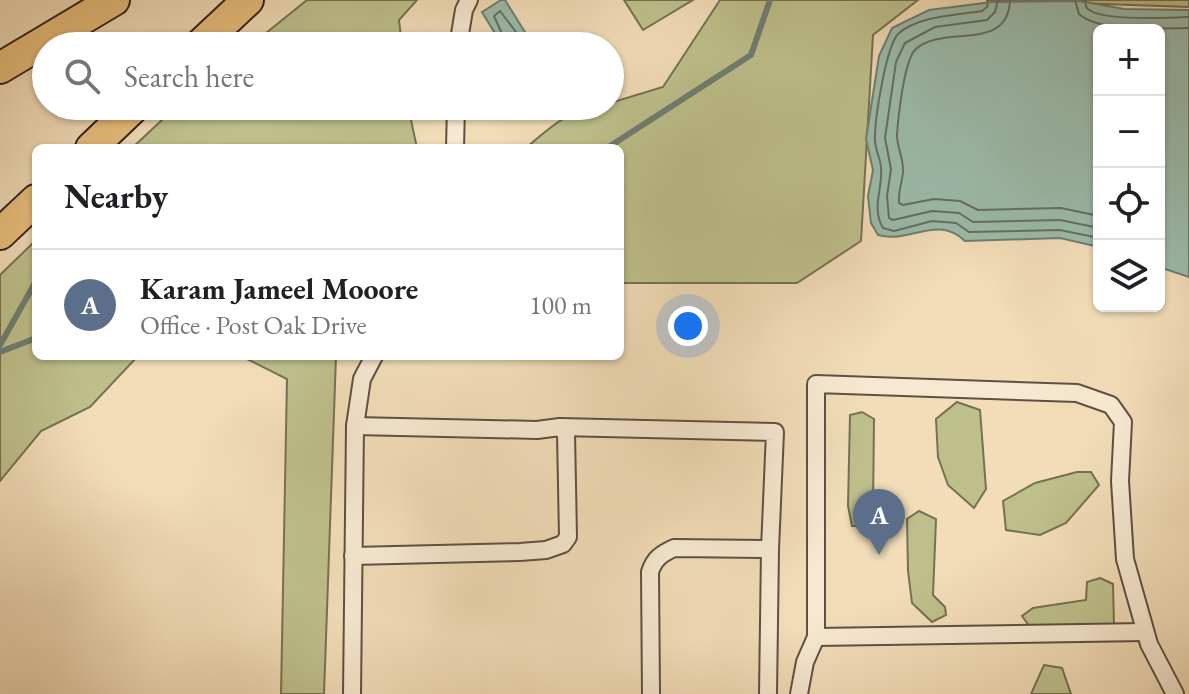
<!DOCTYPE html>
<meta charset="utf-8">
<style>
:root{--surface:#fff;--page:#f2f2f2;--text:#202124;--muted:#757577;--line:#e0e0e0;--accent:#0b8043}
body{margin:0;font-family:"EB Garamond",serif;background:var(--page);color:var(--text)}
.controls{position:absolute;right:24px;top:24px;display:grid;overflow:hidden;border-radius:12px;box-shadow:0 2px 6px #0004}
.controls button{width:72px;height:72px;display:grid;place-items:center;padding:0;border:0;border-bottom:2px solid var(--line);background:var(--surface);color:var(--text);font:40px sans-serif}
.you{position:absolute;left:688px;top:326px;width:28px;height:28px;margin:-20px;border:6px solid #fff;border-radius:50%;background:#1a73e8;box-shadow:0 0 0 12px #1a73e833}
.badge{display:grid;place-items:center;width:52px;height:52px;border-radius:50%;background:var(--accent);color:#fff;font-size:26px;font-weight:700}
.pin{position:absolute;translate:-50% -66px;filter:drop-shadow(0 2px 4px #0008)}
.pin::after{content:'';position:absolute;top:42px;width:28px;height:24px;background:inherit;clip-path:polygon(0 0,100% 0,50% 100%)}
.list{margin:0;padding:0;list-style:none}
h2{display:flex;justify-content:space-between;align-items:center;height:104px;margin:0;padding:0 32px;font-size:34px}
h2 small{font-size:26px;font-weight:400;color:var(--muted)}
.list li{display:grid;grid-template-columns:52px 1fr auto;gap:24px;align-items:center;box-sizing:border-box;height:112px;padding:0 32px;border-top:2px solid var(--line)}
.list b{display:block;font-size:30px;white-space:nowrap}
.list p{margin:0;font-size:26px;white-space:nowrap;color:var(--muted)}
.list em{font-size:26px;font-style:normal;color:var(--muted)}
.icon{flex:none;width:44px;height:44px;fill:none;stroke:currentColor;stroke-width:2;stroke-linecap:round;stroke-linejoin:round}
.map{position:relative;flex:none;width:1189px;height:694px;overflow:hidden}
.search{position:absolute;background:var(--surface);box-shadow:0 2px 6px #0004;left:32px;top:32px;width:592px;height:88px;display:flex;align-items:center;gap:20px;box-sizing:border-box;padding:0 28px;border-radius:44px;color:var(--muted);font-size:30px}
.panel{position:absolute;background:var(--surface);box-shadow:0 2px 6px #0004;left:32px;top:144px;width:592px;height:216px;border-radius:12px}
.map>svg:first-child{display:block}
.green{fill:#bec08c;stroke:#767154;stroke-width:2}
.water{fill:#9bbcac;stroke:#6f7e72;stroke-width:2}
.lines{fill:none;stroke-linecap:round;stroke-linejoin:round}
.shore{stroke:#646f64;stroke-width:2}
.stream{stroke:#6f7e72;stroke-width:6}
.street-casing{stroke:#5e5143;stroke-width:20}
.highway-casing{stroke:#2d221c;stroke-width:34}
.street{stroke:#f7e9d1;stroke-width:16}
.highway{stroke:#e9be7c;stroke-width:30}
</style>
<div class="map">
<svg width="1189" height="694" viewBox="0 0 1189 694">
<rect width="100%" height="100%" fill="#f2ddb8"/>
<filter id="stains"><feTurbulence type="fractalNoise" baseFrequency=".0025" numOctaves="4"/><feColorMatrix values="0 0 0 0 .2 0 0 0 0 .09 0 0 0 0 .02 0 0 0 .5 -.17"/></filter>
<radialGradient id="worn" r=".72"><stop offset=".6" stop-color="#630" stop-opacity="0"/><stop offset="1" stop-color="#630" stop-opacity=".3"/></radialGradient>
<!-- green -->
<g class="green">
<path d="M307 0H417L399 20 402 46H250Z"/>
<path d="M624 0H693L643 30Z"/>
<path d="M720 0H918L873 35 861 241 797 283H620V148H526C553 125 572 106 610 106V103L663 87Z"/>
<path d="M986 0H1189V7Z"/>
<path d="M177 106H408L417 148H132Z"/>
<path d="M36 240V356H175L136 358 90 407 41 431 0 481V275Z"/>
<path d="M241 356H336L324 694H281L287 379Z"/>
<path d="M957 402 980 410 986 489 974 508 948 485 938 457 936 419Z"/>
<path d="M862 412 874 419 873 509 861 526H852L848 506 850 415Z"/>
<path d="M1077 472H1091L1099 485 1066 523 1040 535 1006 530 1003 501 1035 483Z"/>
<path d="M919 511 936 519 933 595 945 607 946 615 932 622 912 603 908 571 907 519Z"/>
<path d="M1100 578 1113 584 1114 626 1030 627 1022 616 1033 608 1086 600 1087 582Z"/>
<path d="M1044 665 1062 668 1071 694H1031Z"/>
</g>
<!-- water -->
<g class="water">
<path d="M501 0H505L528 37 514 46H479L496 35 482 12Z"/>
<path d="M1080 1 1124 9 1189 10V277L1159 267V30H1099V247L1060 238 965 241C937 214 910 244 878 235L871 223 868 196 873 170 866 139 879 56 892 28 929 10 992 2Z"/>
</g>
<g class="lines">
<!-- shore -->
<g class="shore">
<path d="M988 0 987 7 982 11C957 15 917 16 898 34 886 47 875 118 875 137 874 147 880 157 881 167 883 189 871 208 883 228L894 231 932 221 956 223 969 232 1060 230 1099 238"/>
<path d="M998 0 995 12 987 20 935 27 905 43 896 62 885 138 891 169 887 196 889 218 893 220 932 211 959 213 973 222 1060 220 1099 228"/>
<path d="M1010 0C1008 54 942 23 915 50 904 61 898 119 897 135 897 148 904 159 903 172 902 183 898 192 899 203L903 205 934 199 960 201 978 210 1061 208 1099 216"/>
<path d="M1075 0 1079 14C1100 33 1162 28 1189 28"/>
<path d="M1085 0C1086 6 1085 8 1091 11 1109 21 1167 18 1189 17"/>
<path d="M493 46 503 36 494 16 500 11 516 32 511 46"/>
</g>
<!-- stream -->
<g class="stream">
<path d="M607 148 751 55 770 0"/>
<path d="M0 345 36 281"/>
<path d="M0 352 36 338"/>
</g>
<defs>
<g id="street">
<path d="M458 46 464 10 469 0"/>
<path d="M455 148 456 106"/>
<path d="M560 427 775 432 770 549 768 694"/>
<path d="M353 556 520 552 546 550 563 544 568 537 566 433 560 427 537 430 355 426"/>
<path d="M816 637 1145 632"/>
<path d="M352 694 355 426 362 379 374 356"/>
<path d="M651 694 650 572C654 559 661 554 674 548L770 549"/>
<path d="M799 694 805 662 816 637V384L1077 393 1111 405 1123 422 1120 481 1125 559 1149 644 1175 694"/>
</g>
<g id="highway">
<path d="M199 46 248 0"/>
<path d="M0 68 114 0"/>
<path d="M91 148 135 106"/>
<path d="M0 234 36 200"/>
</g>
</defs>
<!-- street casing -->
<use href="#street" class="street-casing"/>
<!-- highway casing -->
<use href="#highway" class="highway-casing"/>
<!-- street -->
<use href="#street" class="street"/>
<!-- highway -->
<use href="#highway" class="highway"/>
</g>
<rect width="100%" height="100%" filter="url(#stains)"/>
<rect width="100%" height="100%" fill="url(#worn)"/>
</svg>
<div class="controls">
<button>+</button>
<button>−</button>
<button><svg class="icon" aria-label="locate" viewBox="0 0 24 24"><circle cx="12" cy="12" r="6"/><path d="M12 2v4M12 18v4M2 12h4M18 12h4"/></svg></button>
<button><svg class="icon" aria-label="layers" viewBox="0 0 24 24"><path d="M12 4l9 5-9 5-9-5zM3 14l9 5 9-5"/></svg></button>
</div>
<div class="you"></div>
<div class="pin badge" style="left:879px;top:555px;background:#5c6f8a">A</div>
<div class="search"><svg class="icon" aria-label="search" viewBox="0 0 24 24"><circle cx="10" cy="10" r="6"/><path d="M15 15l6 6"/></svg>Search here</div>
<section class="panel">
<h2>Nearby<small></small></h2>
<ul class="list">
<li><span class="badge" style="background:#5c6f8a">A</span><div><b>Karam Jameel Mooore</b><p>Office · Post Oak Drive</p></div><em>100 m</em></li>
</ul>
</section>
</div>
